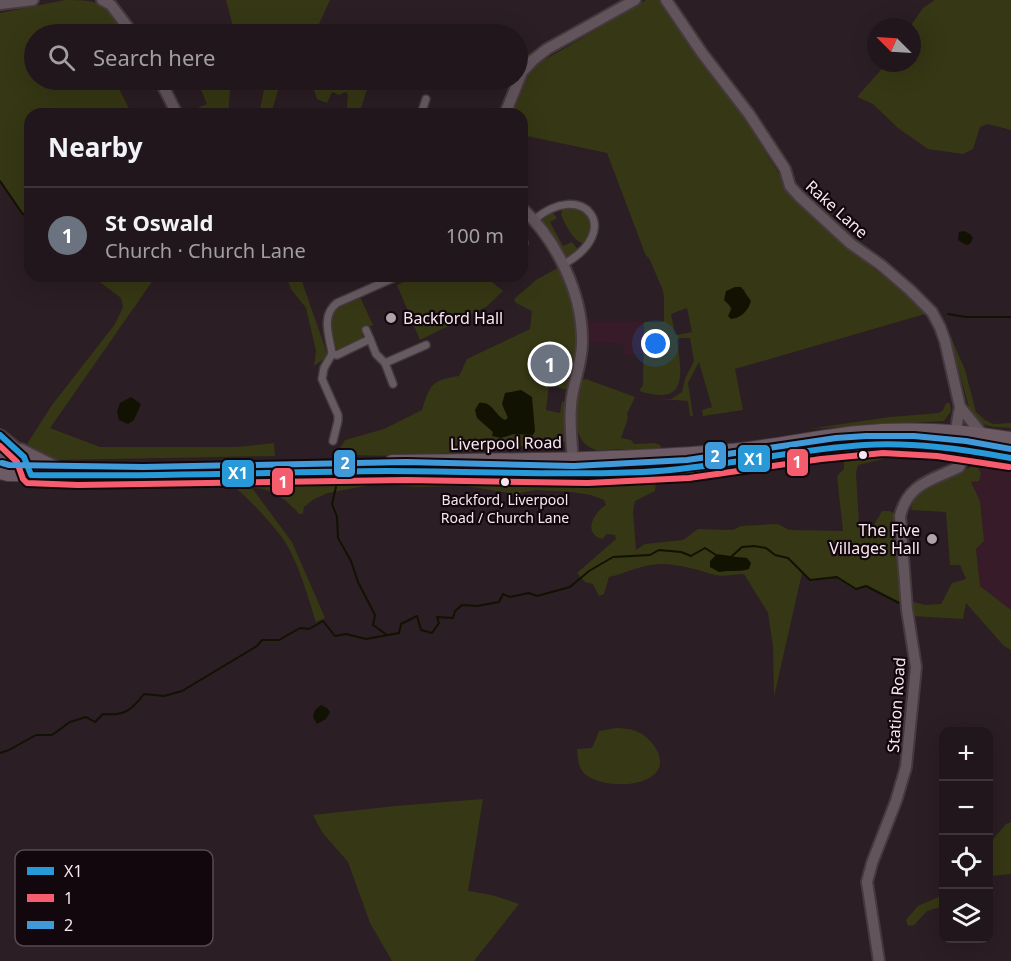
<!DOCTYPE html>
<meta charset="utf-8">
<style>
:root{--surface:#20161b;--page:#2d2328;--text:#f1f3f6;--muted:#a29fa3;--line:#3d353a;--accent:#0b8043}
body{margin:0;font-family:"Noto Sans",sans-serif;background:var(--page);color:var(--text)}
.controls{position:absolute;right:18px;bottom:18px;display:grid;overflow:hidden;border-radius:12px;box-shadow:0 6px 24px #0002}
.controls button{width:54px;height:54px;display:grid;place-items:center;padding:0;border:0;border-bottom:2px solid var(--line);background:var(--surface);color:var(--text);font:30px sans-serif}
.compass{position:absolute;left:867px;top:18px;width:54px;height:54px;border-radius:50%;background:var(--surface);box-shadow:0 6px 24px #0002;rotate:294deg}
.you{position:absolute;left:656px;top:344px;width:21px;height:21px;margin:-15px;border:4px solid #fff;border-radius:50%;background:#1a73e8;box-shadow:0 0 0 9px #1a73e833}
.badge{display:grid;place-items:center;width:39px;height:39px;border-radius:50%;background:var(--accent);color:#fff;font-size:20px;font-weight:700}
.pin{position:absolute;translate:-50% -50%;border:3px solid #fff;box-shadow:0 2px 6px #0006}
.list{margin:0;padding:0;list-style:none}
h2{display:flex;justify-content:space-between;align-items:center;height:78px;margin:0;padding:0 24px;font-size:26px}
h2 small{font-size:20px;font-weight:400;color:var(--muted)}
.list li{display:grid;grid-template-columns:39px 1fr auto;gap:18px;align-items:center;box-sizing:border-box;height:96px;padding:0 24px;border-top:2px solid var(--line)}
.list b{display:block;font-size:22px;white-space:nowrap}
.list p{margin:0;font-size:20px;white-space:nowrap;color:var(--muted)}
.list em{font-size:20px;font-style:normal;color:var(--muted)}
.icon{flex:none;width:33px;height:33px;fill:none;stroke:currentColor;stroke-width:2;stroke-linecap:round;stroke-linejoin:round}
.map{position:relative;flex:none;width:1011px;height:961px;overflow:hidden}
.search{position:absolute;background:var(--surface);box-shadow:0 6px 24px #0002;left:24px;top:24px;width:504px;height:66px;display:flex;align-items:center;gap:15px;box-sizing:border-box;padding:0 21px;border-radius:33px;color:var(--muted);font-size:22px}
.panel{position:absolute;background:var(--surface);box-shadow:0 6px 24px #0002;left:24px;top:108px;width:504px;height:174px;border-radius:18px}
.map>svg:first-child{display:block}
.built{fill:#381b29}
.green{fill:#363714;fill-rule:evenodd}
.water{fill:#121203}
.lines{fill:none;stroke-linecap:round;stroke-linejoin:round}
.stream{stroke:#121203;stroke-width:2}
.street-casing{stroke:#45393e;stroke-width:10}
.secondary-casing{stroke:#45393e;stroke-width:14}
.primary-casing{stroke:#45393e;stroke-width:14}
.highway-casing{stroke:#45393e;stroke-width:16}
.street{stroke:#665b60;stroke-width:7}
.secondary{stroke:#62545b;stroke-width:10}
.primary{stroke:#67565f;stroke-width:10}
.highway{stroke:#6c5a64;stroke-width:14}
.bus-1-casing{stroke:#12070c;stroke-width:10}
.bus-2-casing{stroke:#12070c;stroke-width:10}
.bus-3-casing{stroke:#12070c;stroke-width:10}
.bus-1{stroke:#2899d8;stroke-width:6}
.bus-2{stroke:#f55d6e;stroke-width:6}
.bus-3{stroke:#409ada;stroke-width:6}
.poi-dot{fill:#b1a1a8;stroke:#12070c;stroke-width:2}
.bus-dot{fill:#f9e7ef;stroke:#12070c;stroke-width:2}
.labels{text-anchor:middle;dominant-baseline:central;stroke-width:4.5;stroke-linejoin:round;paint-order:stroke}
.bus-label{font-size:14px;fill:#f9e7ef;stroke:#12070c}
.street-label{font-size:16px;fill:#f9e7ef;stroke:#12070c}
.poi-label{font-size:16px;fill:#f9e7ef;stroke:#12070c;text-anchor:start}
.key{fill:#12070c;stroke:#574a50;stroke-width:1.5}
.key-label{font-size:16px;fill:#f9e7ef}
.line-badge{stroke:#12070c;stroke-width:2}
.badge-label{font-size:16px;text-anchor:middle;font-weight:bold;fill:#fff}
</style>
<div class="map">
<svg width="1011" height="961" viewBox="0 0 1011 961">
<rect width="100%" height="100%" fill="#2b1e24"/>
<!-- built -->
<g class="built">
<path d="M585 321 644 322V354L623 355 624 344 588 342Z"/>
<path d="M978 464 1011 469V610L980 586 976 548 984 541 970 482 981 473 978 468Z"/>
</g>
<!-- green -->
<g class="green">
<path d="M65 0C103 0 105 4 125 34H34V80H138L119 89 132 114H30V219L22 213 0 181V13Z"/>
<path d="M226 0H330L319 24 318 34H235Z"/>
<path d="M646 0H659L693 50 730 95 784 182 785 189 798 204 858 256 909 296 925 314 735 369 743 410 703 416 702 410 712 407 699 362 688 383 693 416H690L688 401 660 399H671L682 392 685 379 694 361 690 338H680L677 340C682 376 688 406 639 391L643 385 644 322H664V296L662 288 649 258 646 256 607 153 522 135V114H510L525 78 536 65ZM744 289 749 307 737 318 731 312 726 291ZM687 308 692 332 677 335 675 334 671 314Z"/>
<path d="M935 0H1011V130L988 124 980 127 973 149 963 154 928 149 898 128 873 104 857 97 887 63H912V27H910L923 8Z"/>
<path d="M202 80H231L228 114H202L199 107 207 104 201 89 205 87Z"/>
<path d="M266 80H289L279 87 271 114H259Z"/>
<path d="M306 80H370L359 114H349L347 106 348 95 346 92 339 95 332 92 327 103 317 99 313 86Z"/>
<path d="M563 207 581 208 593 221 590 236 583 244C572 239 566 226 561 215Z"/>
<path d="M552 212 557 218 550 222 563 246 572 242 579 251 568 257 565 256 541 221 543 216Z"/>
<path d="M561 266 573 312 579 348 568 390 549 385 546 410 560 413 562 401 566 403 567 438 564 442 478 451 398 456 342 455 340 448 345 440 384 429 422 410C430 384 432 380 459 376L467 359 530 329 532 311 516 303 514 299 536 280Z"/>
<path d="M92 276H156L50 428 100 447H237L274 443 275 456 56 460 27 444 52 405 115 324 123 307 121 298Z"/>
<path d="M286 276H300L328 356 314 366 316 351 306 308 291 289Z"/>
<path d="M418 276H484L503 291 486 307 420 340 397 285Z"/>
<path d="M360 297 373 325 362 330 363 339 337 351C328 314 324 313 360 297Z"/>
<path d="M948 330 965 370 976 412 985 420 993 424 1011 423V428C996 427 981 428 971 415Z"/>
<path d="M586 379 635 397 627 414 628 418 621 438 631 440 634 444 655 443 660 445 662 449C653 450 643 453 634 452 629 451 626 449 621 449 613 449 605 451 597 450 567 443 578 401 581 380Z"/>
<path d="M946 403H950L951 411 944 421 808 429 890 417 939 413 943 410Z"/>
<path d="M868 450 883 452V459L858 465 856 473 859 523 874 525 882 511H890L896 515 903 605 866 586 856 589 837 577 810 580 802 573 774 697 773 646 768 613 744 574C735 574 723 577 715 575 699 570 681 565 664 564 644 563 627 573 609 577L604 594 599 596 593 584 585 582 577 573 616 539 615 535 607 534 602 539C582 533 594 512 606 505L604 500 591 495 571 492 536 490 515 494 466 486 417 487 376 484 328 493 314 499 304 507 303 514H299C288 501 271 487 252 488L292 542 325 618 316 622C308 598 298 560 283 539 268 519 250 500 231 484L149 485 151 480H173L404 478 470 480 507 487 564 485 592 482 656 481 655 491 635 501 633 512 636 550 645 544 683 540 698 529 733 530 741 526 778 524 789 530 843 531 837 476 844 469V459L804 467 802 457ZM731 557 747 558 742 571 730 569Z"/>
<path d="M971 467 978 468 981 473 979 481 971 482 980 501 984 541 976 549 980 586 1011 610V650L1004 646 966 603 963 619 912 616 910 601 925 605 941 604 952 583 966 579 960 565H950L946 512 911 510C915 483 949 476 971 467Z"/>
<path d="M616 728C631 728 642 731 652 743 684 784 613 794 586 775 578 769 578 758 577 749L592 748 599 731Z"/>
<path d="M483 799 468 891 492 895 519 904 474 961H392L370 923 348 862 322 832 313 815 395 806Z"/>
<path d="M1011 822V874L989 876V844L1006 824Z"/>
<path d="M943 895V906L927 911 914 925 908 926 906 920 918 906Z"/>
</g>
<!-- water -->
<g class="water">
<path d="M964 231 970 234 973 238 970 244 966 245 958 240 959 232Z"/>
<path d="M735 287H741L751 301C748 311 741 318 731 319L728 316 732 308 724 300 726 291Z"/>
<path d="M521 390 532 397 535 431 533 435 514 434 501 438 492 436 493 432 477 418 475 410 479 403C493 401 495 416 505 420L508 418 502 404 505 393Z"/>
<path d="M131 397 141 404 134 420 128 424 119 420 117 412 120 403Z"/>
<path d="M716 555 747 558 751 563 749 569C739 572 729 570 719 572L710 567V561Z"/>
<path d="M321 705 327 708 330 712 326 719 317 724 313 717 315 710Z"/>
</g>
<g class="lines">
<!-- stream -->
<g class="stream">
<path d="M0 181 22 213 30 219"/>
<path d="M948 314 966 317H1011"/>
<path d="M336 487 332 504 337 517 338 538 351 561 358 582 375 615 373 625 387 635"/>
<path d="M0 753 9 750 36 735H52L70 722 86 717 95 722 103 714C124 716 131 711 144 694L164 696 182 691 257 646 262 640H279L300 628 309 629 323 621 335 636 346 634 366 639 399 633 401 624 417 616 421 630 432 633 439 623 437 617 453 618 455 611 462 605 477 606 499 602 503 594 510 597 529 593 537 596 570 587 589 571 613 557 650 555 659 550 681 552 691 556 705 548 716 555 731 557 742 547 754 546 766 548 775 555 788 558 810 580 837 577 856 589 866 586 903 605"/>
</g>
<defs>
<g id="street">
<path d="M421 114 426 99"/>
<path d="M534 220C583 178 625 230 564 264"/>
<path d="M522 246 524 243"/>
<path d="M366 330 370 339"/>
<path d="M332 354 337 355 370 339 376 354 385 363 393 384"/>
<path d="M385 363 426 345"/>
<path d="M333 441 338 421V415L322 379 324 368 332 354C330 337 320 316 337 303L398 276"/>
</g>
<g id="secondary">
<path d="M102 0 111 5 133 34"/>
<path d="M666 0 702 53 749 114 785 169 790 186 799 196 851 244 881 265 910 290 932 312 940 327 945 341 960 407 982 434"/>
<path d="M0 4 33 0"/>
<path d="M160 80 177 114"/>
<path d="M505 114 522 72 533 60 547 49 635 0"/>
<path d="M522 208C557 241 583 294 582 343 582 365 572 385 571 406 569 429 573 453 574 475"/>
<path d="M879 961 867 882 872 863 896 801 906 767 916 667 907 610 900 516C908 483 933 480 959 467 971 448 958 447 957 431 956 423 959 414 960 407"/>
</g>
<g id="primary">
<path d="M0 435C14 446 30 456 31 475"/>
<path d="M21 449 57 467"/>
<path d="M0 460 5 439"/>
</g>
<g id="highway">
<path d="M392 462C500 460 610 461 718 452 765 449 811 438 857 433 909 428 960 431 1011 439"/>
<path d="M0 472 8 474 143 476 406 471 574 475 688 469 837 447 866 445H913L965 450 1011 458"/>
</g>
</defs>
<!-- street casing -->
<use href="#street" class="street-casing"/>
<!-- secondary casing -->
<use href="#secondary" class="secondary-casing"/>
<!-- primary casing -->
<use href="#primary" class="primary-casing"/>
<!-- highway casing -->
<use href="#highway" class="highway-casing"/>
<!-- street -->
<use href="#street" class="street"/>
<!-- secondary -->
<use href="#secondary" class="secondary"/>
<!-- primary -->
<use href="#primary" class="primary"/>
<!-- highway -->
<use href="#highway" class="highway"/>
<defs>
<path id="bus-1" d="M0 435 24 457 31 475C150 477 268 472 387 471 472 471 558 476 643 472 718 468 790 450 864 445 913 442 962 449 1011 458"/>
<path id="bus-2" d="M0 446 17 462 23 479 27 483 78 485 406 480 588 483 689 478 821 459 883 453 937 456 1009 467"/>
<path id="bus-3" d="M2 463 9 465 143 467 406 462 574 466 687 460 836 438 866 436H914L966 441 1011 449"/>
</defs>
<!-- bus-1 casing -->
<use href="#bus-1" class="bus-1-casing"/>
<!-- bus-2 casing -->
<use href="#bus-2" class="bus-2-casing"/>
<!-- bus-3 casing -->
<use href="#bus-3" class="bus-3-casing"/>
<!-- bus-1 -->
<use href="#bus-1" class="bus-1"/>
<!-- bus-2 -->
<use href="#bus-2" class="bus-2"/>
<!-- bus-3 -->
<use href="#bus-3" class="bus-3"/>
</g>
<!-- markers -->
<g class="poi-dot">
<circle cx="391" cy="318" r="6"/>
<circle cx="932" cy="539" r="6"/>
</g>
<g class="bus-dot">
<circle cx="863" cy="455" r="5"/>
<circle cx="505" cy="482" r="5"/>
</g>
<g class="labels">
<!-- bus labels -->
<g class="bus-label">
<text x="505" y="499">Backford, Liverpool<tspan x="505" dy="18">Road / Church Lane</tspan></text>
</g>
<!-- street labels -->
<g class="street-label">
<text transform="translate(837 209) rotate(42)">Rake Lane</text>
<text transform="translate(506 443) rotate(-1)">Liverpool Road</text>
<text transform="translate(896 705) rotate(-86)">Station Road</text>
</g>
<!-- poi labels -->
<g class="poi-label">
<text x="403" y="318">Backford Hall</text>
<text x="920" y="530" text-anchor="end">The Five<tspan x="920" dy="18">Villages Hall</tspan></text>
</g>
</g>
<!-- legend -->
<rect x="15" y="850" width="198" height="96" rx="9" class="key"/>
<rect x="27" y="867" width="27" height="8" fill="#2899d8"/>
<rect x="27" y="894" width="27" height="8" fill="#f55d6e"/>
<rect x="27" y="921" width="27" height="8" fill="#409ada"/>
<g class="key-label">
<text x="64" y="877">X1</text>
<text x="64" y="904">1</text>
<text x="64" y="931">2</text>
</g>
<g class="line-badge">
<rect x="704" y="441" width="23" height="29" rx="6" fill="#409ada"/>
<rect x="737" y="444" width="34" height="29" rx="6" fill="#2899d8"/>
<rect x="786" y="448" width="23" height="29" rx="6" fill="#f55d6e"/>
<rect x="333" y="449" width="23" height="29" rx="6" fill="#409ada"/>
<rect x="221" y="459" width="34" height="29" rx="6" fill="#2899d8"/>
<rect x="271" y="467" width="23" height="29" rx="6" fill="#f55d6e"/>
</g>
<g class="badge-label">
<text x="715" y="462">2</text>
<text x="754" y="465">X1</text>
<text x="797" y="468">1</text>
<text x="345" y="469">2</text>
<text x="238" y="479">X1</text>
<text x="283" y="488">1</text>
</g>
</svg>
<div class="controls">
<button>+</button>
<button>−</button>
<button><svg class="icon" aria-label="locate" viewBox="0 0 24 24"><circle cx="12" cy="12" r="6"/><path d="M12 2v4M12 18v4M2 12h4M18 12h4"/></svg></button>
<button><svg class="icon" aria-label="layers" viewBox="0 0 24 24"><path d="M12 4l9 5-9 5-9-5zM3 14l9 5 9-5"/></svg></button>
</div>
<svg class="compass" viewBox="-18 -18 36 36"><path d="M0-13l5 13h-10z" fill="#e53935"/><path d="M0 13l5-13h-10z" fill="#a29fa3"/></svg>
<div class="you"></div>
<div class="pin badge" style="left:550px;top:364px;background:#6b7280">1</div>
<div class="search"><svg class="icon" aria-label="search" viewBox="0 0 24 24"><circle cx="10" cy="10" r="6"/><path d="M15 15l6 6"/></svg>Search here</div>
<section class="panel">
<h2>Nearby<small></small></h2>
<ul class="list">
<li><span class="badge" style="background:#6b7280">1</span><div><b>St Oswald</b><p>Church · Church Lane</p></div><em>100 m</em></li>
</ul>
</section>
</div>
